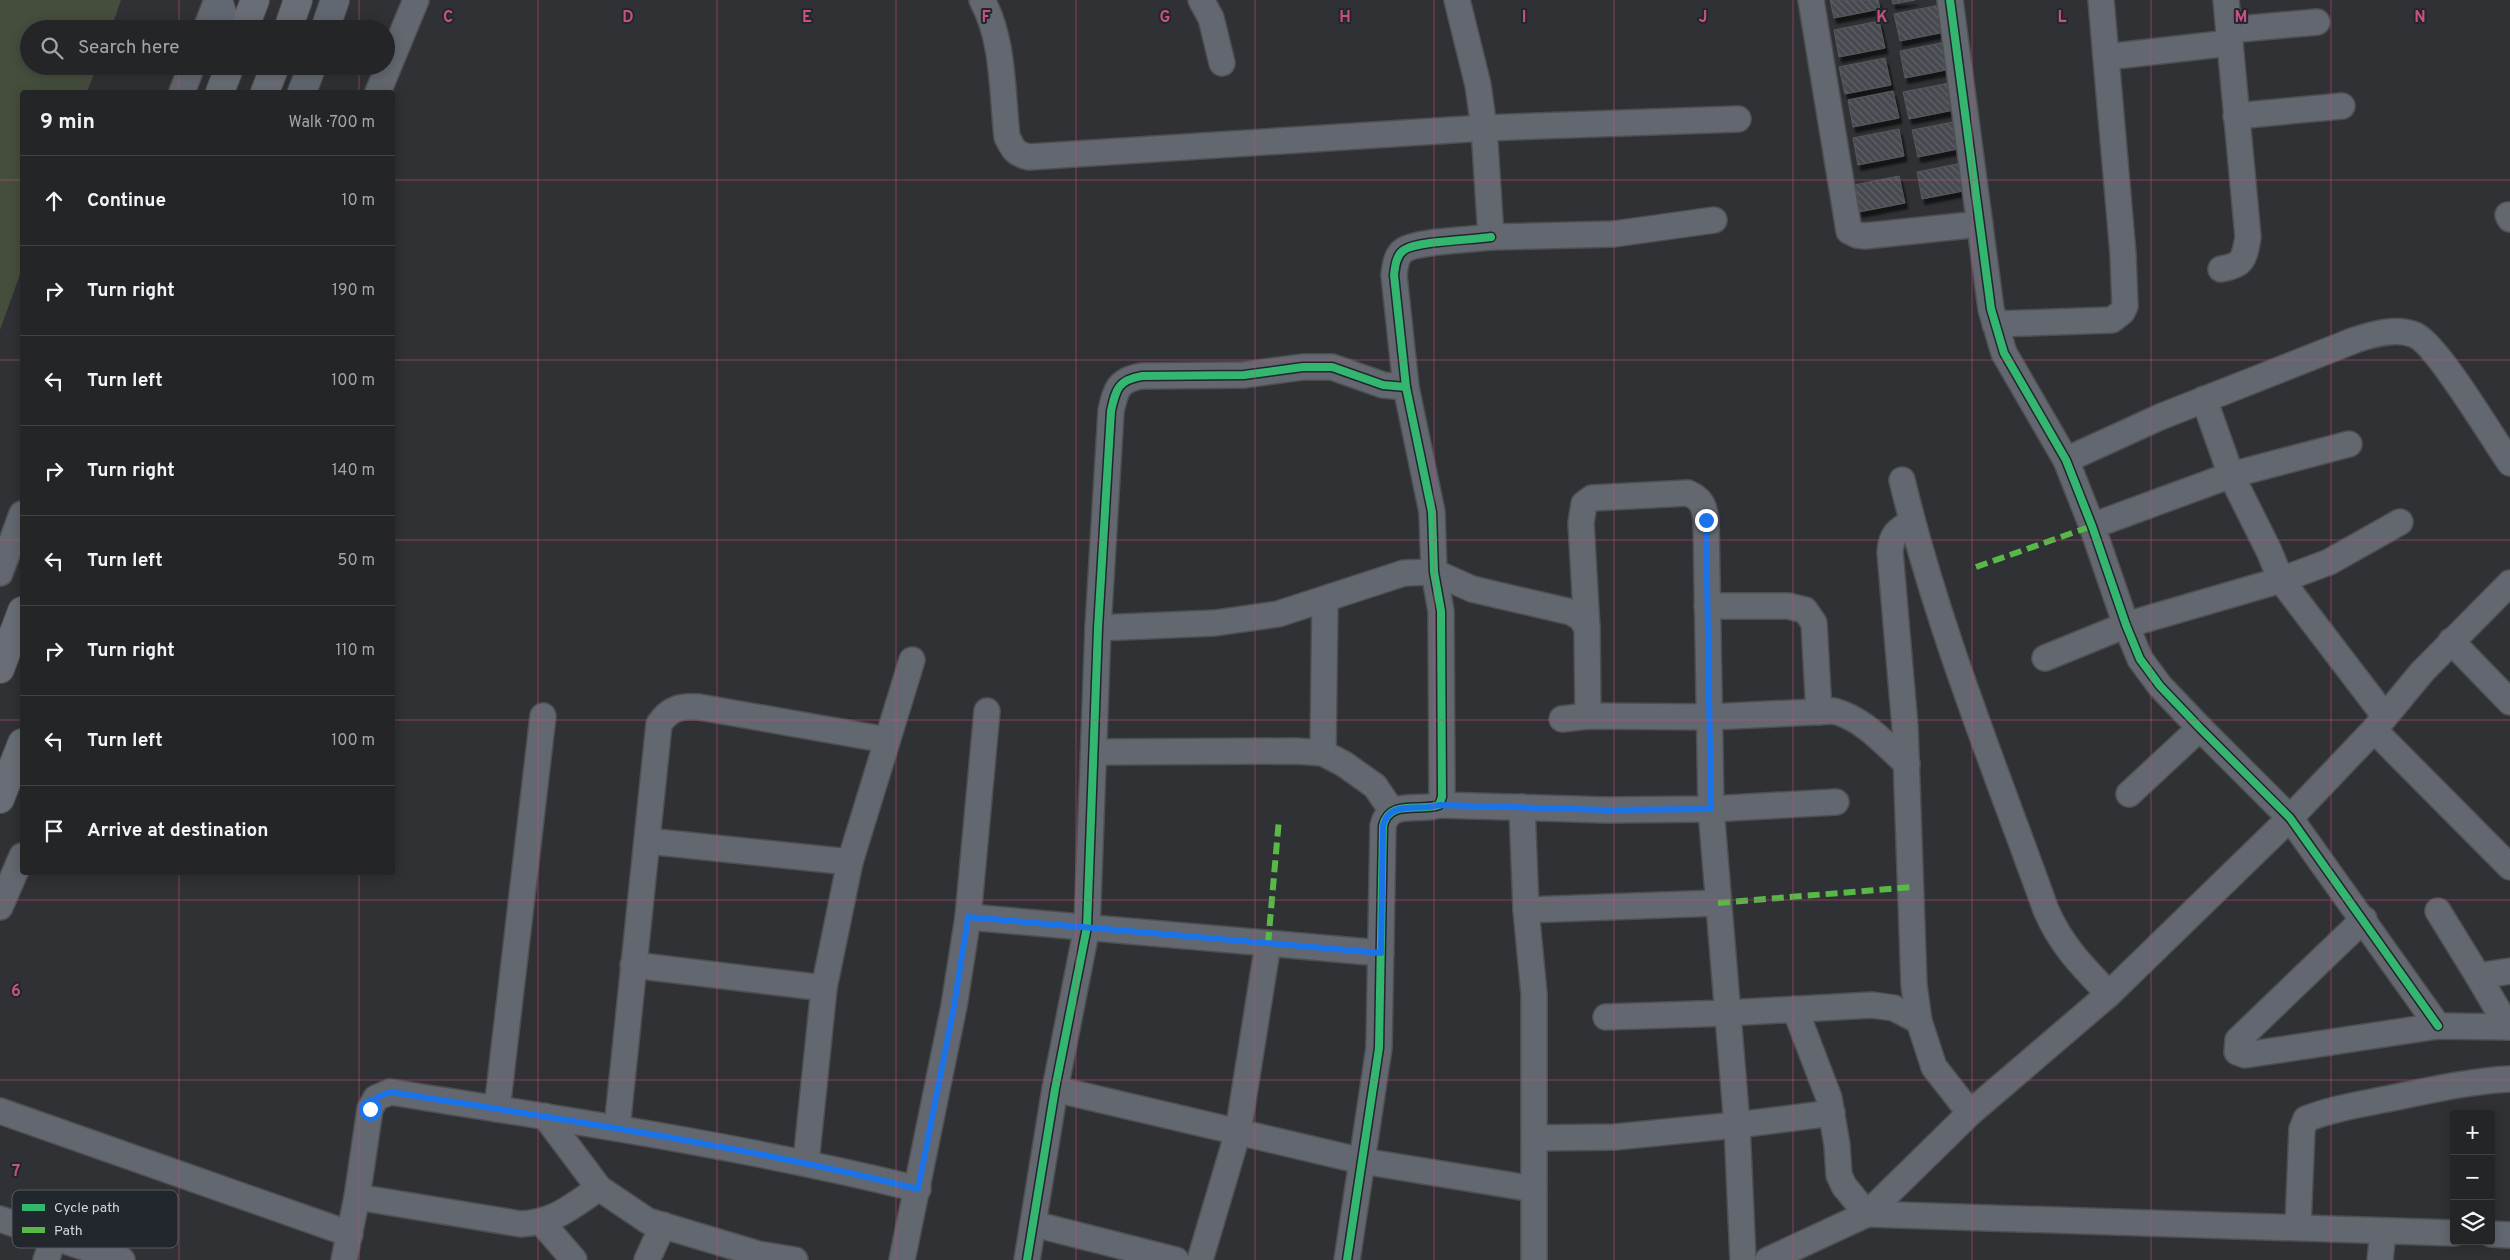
<!DOCTYPE html>
<meta charset="utf-8">
<style>
:root{--surface:#232527;--page:#2f3133;--text:#f1f3f6;--muted:#a3a5a7;--line:#404244}
body{margin:0;font-family:Overpass,sans-serif;background:var(--page);color:var(--text)}
.controls{position:absolute;right:15px;bottom:15px;display:grid;overflow:hidden;border-radius:5px;box-shadow:0 2px 12px #0003}
.controls button{width:45px;height:45px;display:grid;place-items:center;padding:0;border:0;border-bottom:1px solid var(--line);background:var(--surface);color:var(--text);font:25px sans-serif}
.stop{position:absolute;width:15px;height:15px;margin:-11px;border:4px solid #1a73e8;border-radius:50%;background:#fff}
.stop.end{background:#1a73e8;border-color:#fff;box-shadow:0 1px 5px #0008}
.list{margin:0;padding:0;list-style:none}
h2{display:flex;justify-content:space-between;align-items:center;height:65px;margin:0;padding:0 20px;font-size:21px}
h2 small{font-size:16px;font-weight:400;color:var(--muted)}
.list li{display:grid;grid-template-columns:32px 1fr auto;gap:15px;align-items:center;box-sizing:border-box;height:90px;padding:0 20px;border-top:1px solid var(--line)}
.list b{display:block;font-size:19px;white-space:nowrap}
.list em{font-size:16px;font-style:normal;color:var(--muted)}
.icon{flex:none;width:28px;height:28px;fill:none;stroke:currentColor;stroke-width:2;stroke-linecap:round;stroke-linejoin:round}
.map{position:relative;flex:none;width:2510px;height:1260px;overflow:hidden}
.search{position:absolute;background:var(--surface);box-shadow:0 2px 12px #0003;left:20px;top:20px;width:375px;height:55px;display:flex;align-items:center;gap:12px;box-sizing:border-box;padding:0 18px;border-radius:28px;color:var(--muted);font-size:19px}
.panel{position:absolute;background:var(--surface);box-shadow:0 2px 12px #0003;left:20px;top:90px;width:375px;height:785px;border-radius:5px}
.map>svg:first-child{display:block}
.green{fill:#454e3d}
.building{fill:url(#building-back-hatch);stroke:#57595c;filter:url(#shadow)}
.lines{fill:none;stroke-linecap:round;stroke-linejoin:round}
.minor-casing{stroke:#4e4f51;stroke-width:28}
.major-casing{stroke:#4e4f51;stroke-width:30}
.highway-casing{stroke:#4e4f51;stroke-width:30}
.minor{stroke:#626770;stroke-width:25}
.major{stroke:#626871;stroke-width:28}
.highway{stroke:#696d75;stroke-width:28}
.quiet{stroke:#58b947;stroke-width:6;stroke-dasharray:12 6;stroke-linecap:butt}
.cycleway-casing{stroke:#22262d;stroke-width:11}
.cycleway{stroke:#33b770;stroke-width:8}
.route{stroke:#1a73e8;stroke-width:6}
.grid{fill:none;stroke:#c85182;stroke-width:1;stroke-opacity:0.55}
.key{fill:#22262d;stroke:#585b62;stroke-width:1}
.key-label{font-size:14px;fill:#d5d7dc}
.grid-label{font-size:16px;text-anchor:middle;font-weight:bold;fill:#c85182;stroke:#22262d;stroke-width:4;stroke-linejoin:round;paint-order:stroke}
</style>
<div class="map">
<svg width="2510" height="1260" viewBox="0 0 2510 1260">
<defs>
<pattern id="building-back-hatch" width="6" height="6" patternUnits="userSpaceOnUse" patternTransform="scale(1.25)"><rect width="6" height="6" fill="#464950"/><path d="M-1 5l2 2M0 0l6 6M5-1l2 2" fill="none" stroke="#606269"/></pattern>
<filter id="shadow"><feDropShadow dx="3" dy="5.5" stdDeviation="1" flood-color="#0009"/></filter>
</defs>
<rect width="100%" height="100%" fill="#2f3134"/>
<!-- green -->
<path class="green" d="M0 0H121L111 29H29V66H97L87 92H22V269L0 330Z"/>
<!-- building -->
<g class="building">
<path d="M1830 0H1878L1880 9 1834 18Z"/>
<path d="M1892 0H1915L1893 4Z"/>
<path d="M1940 5 1945 32 1900 41 1894 14Z"/>
<path d="M1879 21 1885 48 1839 57 1834 30Z"/>
<path d="M1946 42 1951 69 1905 78 1900 51Z"/>
<path d="M1885 58 1891 85 1845 94 1839 67Z"/>
<path d="M1949 83 1954 110 1909 119 1903 92Z"/>
<path d="M1893 91 1899 118 1853 127 1848 100Z"/>
<path d="M1958 121 1963 148 1918 157 1912 130Z"/>
<path d="M1899 129 1904 156 1858 165 1853 138Z"/>
<path d="M1962 163 1968 190 1922 199 1917 172Z"/>
<path d="M1899 176 1905 203 1859 212 1854 185Z"/>
</g>
<g class="lines">
<defs>
<g id="minor">
<path d="M982 0C1004 40 1002 92 1007 137 1013 149 1015 154 1029 157L1484 128 1738 119"/>
<path d="M1201 0 1211 18 1222 63"/>
<path d="M1457 0 1478 85 1484 128 1491 237 1614 234 1714 220"/>
<path d="M1811 0 1849 231 1857 235 1865 236 1980 224"/>
<path d="M1950 0 1991 309 2004 353 2066 460 2092 526 2126 625 2140 659 2160 686 2200 728 2290 818 2438 1026"/>
<path d="M206 29 217 0"/>
<path d="M2229 30 2317 22"/>
<path d="M2106 57 2230 43"/>
<path d="M182 92 192 66"/>
<path d="M378 92 416 0"/>
<path d="M2236 116 2342 106"/>
<path d="M2508 215 2510 219"/>
<path d="M2221 269C2244 265 2244 259 2248 237L2226 0"/>
<path d="M1995 324 2112 320 2122 312 2125 306 2123 254 2101 0"/>
<path d="M2204 399 2231 475 2269 551 2281 580 2384 715"/>
<path d="M2066 460 2160 417 2355 340C2373 334 2397 327 2415 335 2437 344 2493 439 2510 463"/>
<path d="M1902 480C1937 626 1995 768 2046 910 2061 945 2082 966 2109 994"/>
<path d="M1912 522C1897 530 1891 535 1890 552L1905 727 1914 985 1919 1021 1934 1067 1970 1113"/>
<path d="M2092 526 2231 475 2349 444"/>
<path d="M0 573 22 514"/>
<path d="M1707 606H1788L1805 610 1814 623 1819 712"/>
<path d="M1098 628 1215 623 1278 614 1404 573 1434 572 1472 589 1571 612 1581 618 1587 628 1588 716"/>
<path d="M1587 628 1581 523 1584 504 1592 498 1688 493C1702 499 1704 506 1706 520L1711 809 1737 1125 1743 1260"/>
<path d="M2451 641 2510 702"/>
<path d="M2045 658 2126 625 2281 580 2329 562 2400 522"/>
<path d="M1562 719 1588 716 1710 717 1834 711C1864 719 1885 744 1907 764"/>
<path d="M2374 730 2510 867"/>
<path d="M1094 752 1296 751 1323 753 1344 764 1375 786 1392 811"/>
<path d="M1323 753 1325 600"/>
<path d="M2129 794 2200 728"/>
<path d="M1439 805 1606 810 1711 809 1836 802"/>
<path d="M1522 807 1526 910 1534 994V1260"/>
<path d="M647 841 850 862"/>
<path d="M0 907 22 856"/>
<path d="M1526 910 1718 903"/>
<path d="M2438 911 2478 976"/>
<path d="M968 917 1381 953"/>
<path d="M2364 919 2238 1040 2237 1052 2245 1055 2438 1026 2510 1027"/>
<path d="M633 965 824 988"/>
<path d="M1795 1009 1829 1098 1837 1145 1839 1175 1844 1186 1867 1214 2454 1233"/>
<path d="M1606 1017 1727 1013 1872 1005 1894 1008 1919 1021"/>
<path d="M2508 1027 2478 976 2510 971"/>
<path d="M1055 1089 1362 1161 1534 1189"/>
<path d="M497 1109 543 716"/>
<path d="M0 1111 350 1234"/>
<path d="M545 1116 599 1188 648 1221 758 1254 795 1260"/>
<path d="M617 1128 659 724C670 708 680 706 699 707L887 740"/>
<path d="M1534 1138 1615 1137 1737 1125 1832 1113"/>
<path d="M806 1162 824 988 850 862 912 660"/>
<path d="M357 1197 521 1224C555 1222 571 1207 599 1188"/>
<path d="M0 1219 122 1260"/>
<path d="M542 1223 574 1260"/>
<path d="M1034 1224 1176 1260"/>
<path d="M2298 1227 2302 1129 2306 1119C2334 1108 2363 1104 2392 1098 2431 1090 2470 1081 2510 1079"/>
<path d="M2491 1234 2510 1235"/>
<path d="M46 1260 54 1238"/>
<path d="M344 1260 357 1197 370 1109 376 1098 390 1092C567 1120 744 1146 918 1189"/>
<path d="M647 1260 663 1225"/>
<path d="M902 1260 954 1006 968 917 987 711"/>
<path d="M1027 1260 1055 1089 1087 927 1098 628 1111 411C1116 389 1118 380 1142 376L1244 375 1303 367H1332L1383 385 1406 387"/>
<path d="M1200 1260 1238 1132 1268 944"/>
<path d="M1347 1260 1379 1048 1383 826C1389 799 1419 812 1439 805L1442 797 1441 611 1434 572 1432 512 1406 387 1394 275C1395 267 1396 255 1404 250 1417 241 1471 240 1491 237"/>
<path d="M1768 1260 1867 1214 1970 1113 2109 994 2290 818 2374 730 2422 672 2510 583"/>
<path d="M2380 1260 2383 1232"/>
</g>
<g id="major">
<path d="M218 0 227 29"/>
<path d="M325 29 335 0"/>
<path d="M302 92 312 66"/>
</g>
<g id="highway">
<path d="M244 29 255 0"/>
<path d="M288 29 298 0"/>
<path d="M220 92 230 66"/>
<path d="M265 92 275 66"/>
<path d="M0 669 22 611"/>
<path d="M0 799 22 743"/>
</g>
</defs>
<!-- minor casing -->
<use href="#minor" class="minor-casing"/>
<!-- major casing -->
<use href="#major" class="major-casing"/>
<!-- highway casing -->
<use href="#highway" class="highway-casing"/>
<!-- minor -->
<use href="#minor" class="minor"/>
<!-- major -->
<use href="#major" class="major"/>
<!-- highway -->
<use href="#highway" class="highway"/>
<!-- quiet -->
<g class="quiet">
<path d="M1976 567 2092 526"/>
<path d="M1718 903 1912 887"/>
<path d="M1268 944 1279 819"/>
</g>
<defs>
<g id="cycleway">
<path d="M1950 0 1991 309 2004 353 2066 460 2092 526 2126 625 2140 659 2160 686 2200 728 2290 818 2438 1026"/>
<path d="M1027 1260 1055 1089 1087 927 1098 628 1111 411C1116 389 1118 380 1142 376L1244 375 1303 367H1332L1383 385 1406 387"/>
<path d="M1347 1260 1379 1048 1383 826C1389 799 1419 812 1439 805L1442 797 1441 611 1434 572 1432 512 1406 387 1394 275C1395 267 1396 255 1404 250 1417 241 1471 240 1491 237"/>
</g>
</defs>
<!-- cycleway casing -->
<use href="#cycleway" class="cycleway-casing"/>
<!-- cycleway -->
<use href="#cycleway" class="cycleway"/>
</g>
<g class="lines">
<!-- route -->
<path class="route" d="M370 1109 376 1098 390 1092C567 1120 744 1146 918 1189L954 1006 968 917 1381 953 1383 826C1389 799 1419 812 1439 805L1606 810 1711 809 1706 520"/>
</g>
<!-- grid -->
<path class="grid" d="M179 0V29M359 0V29M538 0V1260M717 0V1260M896 0V1260M1076 0V1260M1255 0V1260M1434 0V1260M1614 0V1260M1793 0V1260M1972 0V1260M2151 0V1260M2331 0V1260M179 66V92M359 66V92M0 180H22M392 180H2510M0 360H22M392 360H2510M0 540H22M392 540H2510M0 720H22M392 720H2510M179 872V1260M359 872V1260M0 900H2510M0 1080H2510"/>
<!-- legend -->
<rect x="12" y="1190" width="166" height="58" rx="8" class="key"/>
<rect x="22" y="1204" width="23" height="7" fill="#33b770"/>
<rect x="22" y="1227" width="23" height="6" fill="#58b947"/>
<g class="key-label">
<text x="54" y="1212">Cycle path</text>
<text x="54" y="1235">Path</text>
</g>
<g class="grid-label">
<text x="448" y="22">C</text>
<text x="628" y="22">D</text>
<text x="807" y="22">E</text>
<text x="986" y="22">F</text>
<text x="1165" y="22">G</text>
<text x="1345" y="22">H</text>
<text x="1524" y="22">I</text>
<text x="1703" y="22">J</text>
<text x="1882" y="22">K</text>
<text x="2062" y="22">L</text>
<text x="2241" y="22">M</text>
<text x="2420" y="22">N</text>
<text x="16" y="996">6</text>
<text x="16" y="1176">7</text>
</g>
</svg>
<div class="controls">
<button>+</button>
<button>−</button>
<button><svg class="icon" aria-label="layers" viewBox="0 0 24 24"><path d="M12 4l9 5-9 5-9-5zM3 14l9 5 9-5"/></svg></button>
</div>
<div class="stop" style="left:370px;top:1109px"></div>
<div class="stop end" style="left:1706px;top:520px"></div>
<div class="search"><svg class="icon" aria-label="search" viewBox="0 0 24 24"><circle cx="10" cy="10" r="6"/><path d="M15 15l6 6"/></svg>Search here</div>
<section class="panel">
<h2>9 min<small>Walk · 700 m</small></h2>
<ul class="list">
<li><svg class="icon" aria-label="ahead" viewBox="0 0 24 24"><path d="M12 20V5M6 11l6-6 6 6"/></svg><div><b>Continue</b></div><em>10 m</em></li>
<li><svg class="icon" aria-label="right" viewBox="0 0 24 24"><path d="M7 20v-9h11M14 6l5 5-5 5"/></svg><div><b>Turn right</b></div><em>190 m</em></li>
<li><svg class="icon" aria-label="left" viewBox="0 0 24 24"><path d="M17 20v-9H6M10 6l-5 5 5 5"/></svg><div><b>Turn left</b></div><em>100 m</em></li>
<li><svg class="icon" aria-label="right" viewBox="0 0 24 24"><path d="M7 20v-9h11M14 6l5 5-5 5"/></svg><div><b>Turn right</b></div><em>140 m</em></li>
<li><svg class="icon" aria-label="left" viewBox="0 0 24 24"><path d="M17 20v-9H6M10 6l-5 5 5 5"/></svg><div><b>Turn left</b></div><em>50 m</em></li>
<li><svg class="icon" aria-label="right" viewBox="0 0 24 24"><path d="M7 20v-9h11M14 6l5 5-5 5"/></svg><div><b>Turn right</b></div><em>110 m</em></li>
<li><svg class="icon" aria-label="left" viewBox="0 0 24 24"><path d="M17 20v-9H6M10 6l-5 5 5 5"/></svg><div><b>Turn left</b></div><em>100 m</em></li>
<li><svg class="icon" aria-label="arrive" viewBox="0 0 24 24"><path d="M6 21V4h12l-3 4 3 4H6"/></svg><div><b>Arrive at destination</b></div></li>
</ul>
</section>
</div>
